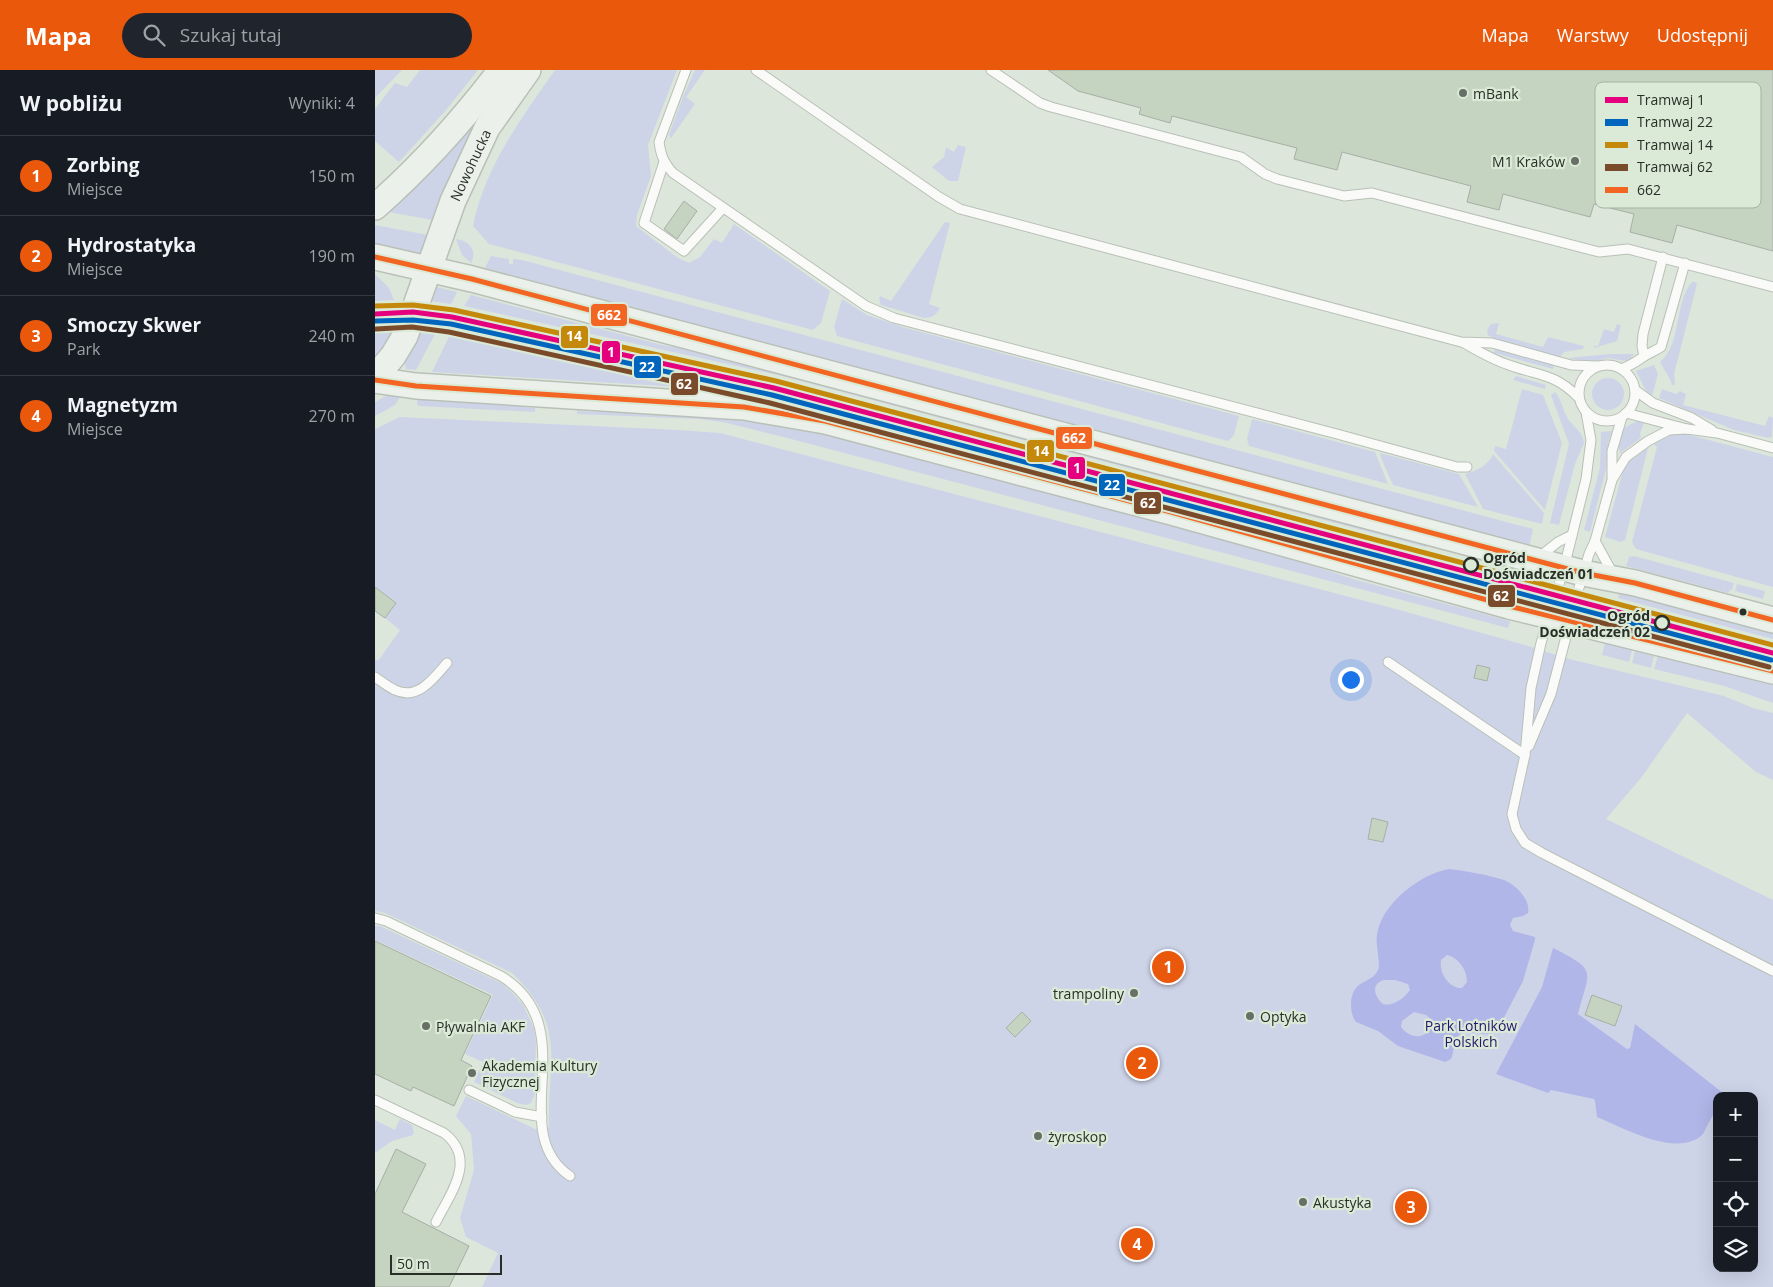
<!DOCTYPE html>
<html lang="pl">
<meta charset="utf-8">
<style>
:root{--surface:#171b24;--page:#20242c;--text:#f1f3f6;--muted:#9ea1a6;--line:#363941;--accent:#ea580c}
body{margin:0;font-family:"Open Sans",sans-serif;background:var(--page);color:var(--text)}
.controls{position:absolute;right:15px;bottom:15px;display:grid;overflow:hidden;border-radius:10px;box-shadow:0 5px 20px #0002}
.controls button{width:45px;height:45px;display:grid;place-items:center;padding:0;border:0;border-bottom:1px solid var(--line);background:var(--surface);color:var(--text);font:25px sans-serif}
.scale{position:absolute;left:15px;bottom:12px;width:112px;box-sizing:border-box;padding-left:5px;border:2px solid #292f28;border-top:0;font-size:14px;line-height:18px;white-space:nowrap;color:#292f28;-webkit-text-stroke:4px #daead6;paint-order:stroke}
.you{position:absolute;left:975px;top:609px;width:18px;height:18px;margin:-12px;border:4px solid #fff;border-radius:50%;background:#1a73e8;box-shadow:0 0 0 8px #1a73e833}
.badge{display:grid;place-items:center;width:32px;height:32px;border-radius:50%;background:var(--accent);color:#fff;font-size:16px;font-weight:700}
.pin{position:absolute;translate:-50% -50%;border:2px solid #fff;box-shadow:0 1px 5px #0006}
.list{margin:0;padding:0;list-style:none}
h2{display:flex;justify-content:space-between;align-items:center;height:65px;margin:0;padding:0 20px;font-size:21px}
h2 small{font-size:16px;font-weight:400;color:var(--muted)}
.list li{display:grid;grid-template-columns:32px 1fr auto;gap:15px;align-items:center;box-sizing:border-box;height:80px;padding:0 20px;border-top:1px solid var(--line)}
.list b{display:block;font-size:19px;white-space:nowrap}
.list p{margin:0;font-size:16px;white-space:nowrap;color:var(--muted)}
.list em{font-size:16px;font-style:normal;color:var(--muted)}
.icon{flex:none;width:28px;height:28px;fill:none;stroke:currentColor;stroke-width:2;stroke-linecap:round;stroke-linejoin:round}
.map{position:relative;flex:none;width:1398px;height:1217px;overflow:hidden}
header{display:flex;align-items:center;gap:30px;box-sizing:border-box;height:70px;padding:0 25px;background:var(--accent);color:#fff}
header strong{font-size:24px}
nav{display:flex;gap:28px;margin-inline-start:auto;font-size:18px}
.search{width:350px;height:45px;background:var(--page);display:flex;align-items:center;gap:12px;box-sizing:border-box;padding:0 18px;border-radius:28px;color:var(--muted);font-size:19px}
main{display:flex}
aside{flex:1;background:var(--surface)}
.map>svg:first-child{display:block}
.green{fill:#ced4e8;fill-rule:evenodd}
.water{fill:#b0b6e8;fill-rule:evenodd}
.building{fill:#c5d4c1;stroke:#a8aea6}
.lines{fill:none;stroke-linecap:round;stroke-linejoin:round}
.lane-casing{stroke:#b9c0b7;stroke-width:11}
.secondary-casing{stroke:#b9c0b7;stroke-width:28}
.lane{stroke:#fafbf9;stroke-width:9}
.secondary{stroke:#ecf0eb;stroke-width:25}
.bus-1-casing{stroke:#daead6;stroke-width:9}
.bus-1{stroke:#f26522;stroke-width:5}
.tram-1-casing{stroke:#daead6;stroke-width:9}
.tram-2-casing{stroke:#daead6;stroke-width:9}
.tram-3-casing{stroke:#daead6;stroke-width:9}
.tram-4-casing{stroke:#daead6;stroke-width:9}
.tram-1{stroke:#e5007d;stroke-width:5}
.tram-2{stroke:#0065bd;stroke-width:5}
.tram-3{stroke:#c4880a;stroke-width:5}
.tram-4{stroke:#7a4b2a;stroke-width:5}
.poi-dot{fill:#686f66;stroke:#daead6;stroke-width:2}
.stop-dot{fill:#daead6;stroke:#292f28;stroke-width:2.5}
.bus-dot{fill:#292f28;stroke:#daead6;stroke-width:2}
.labels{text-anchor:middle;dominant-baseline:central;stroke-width:4.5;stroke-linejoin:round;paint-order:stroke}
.poi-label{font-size:14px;fill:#292f28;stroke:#daead6;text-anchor:start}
.street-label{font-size:14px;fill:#292f28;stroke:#daead6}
.stop-label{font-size:14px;font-weight:bold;fill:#292f28;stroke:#daead6;text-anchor:start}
.park-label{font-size:14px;fill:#24156d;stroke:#daead6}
.key{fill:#daead6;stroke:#a5b2a2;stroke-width:1}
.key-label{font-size:14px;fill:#292f28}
.line-badge{stroke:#daead6;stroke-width:2}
.badge-label{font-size:14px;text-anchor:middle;font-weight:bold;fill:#fff}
</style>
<header>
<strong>Mapa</strong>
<div class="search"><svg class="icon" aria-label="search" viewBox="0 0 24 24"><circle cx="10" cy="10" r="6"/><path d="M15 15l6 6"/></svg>Szukaj tutaj</div>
<nav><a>Mapa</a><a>Warstwy</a><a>Udostępnij</a></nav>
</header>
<main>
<aside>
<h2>W pobliżu<small>Wyniki: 4</small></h2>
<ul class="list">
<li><span class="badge">1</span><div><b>Zorbing</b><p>Miejsce</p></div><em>150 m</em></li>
<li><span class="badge">2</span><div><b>Hydrostatyka</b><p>Miejsce</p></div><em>190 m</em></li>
<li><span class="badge">3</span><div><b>Smoczy Skwer</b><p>Park</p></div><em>240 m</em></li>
<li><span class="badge">4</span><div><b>Magnetyzm</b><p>Miejsce</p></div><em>270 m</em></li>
</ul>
</aside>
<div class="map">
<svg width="1398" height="1217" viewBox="0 0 1398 1217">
<rect width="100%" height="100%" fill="#dde6da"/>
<!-- green -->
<g class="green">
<path d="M0 0H27L0 28Z"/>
<path d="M45 0H103L71 40 24 92 0 71V39L20 13 32 17Z"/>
<path d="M180 0H302L273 75 276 106 262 145 261 156 303 188 314 193 325 187 339 169 347 173 359 154 455 221 446 253 438 260 114 174 98 156C109 98 147 47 180 0Z"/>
<path d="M320 0H330L311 27 320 34 296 68 294 65 307 29Z"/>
<path d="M111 39 58 150 13 142 65 91Z"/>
<path d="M583 75 591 77 583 111H574L557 97 569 87 571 77 579 82Z"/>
<path d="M570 152 575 153 554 234 565 238C561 245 557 248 549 248L506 235 504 229 505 226 516 231Z"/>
<path d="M0 155 53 165 48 180 45 183 0 174Z"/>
<path d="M81 169C94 171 103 180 96 193L87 185Z"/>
<path d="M116 186 134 189V194H138V189L147 190 1158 459 1154 477 337 263 278 243 110 198Z"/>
<path d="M0 204 14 218 19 230 0 231Z"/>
<path d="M1317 212H1320L1322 214 1299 304 1300 315H1297L1295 309 1285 292C1307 274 1299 232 1317 212Z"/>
<path d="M62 217 82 222 76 234 56 231 58 221Z"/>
<path d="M96 225 287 275 355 287 1053 472 1051 477 403 305 89 236Z"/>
<path d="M467 229 492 245 531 258 864 346 859 365 853 371 462 266 459 257Z"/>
<path d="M50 246 68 249 41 300 31 299 30 293Z"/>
<path d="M21 247C20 262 12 277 0 286V259L2 248Z"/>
<path d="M81 252 295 298 411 325 1144 519 1143 524 871 450 380 326 321 318 57 302Z"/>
<path d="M1124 253 1121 264 1168 277 1173 267 1209 276 1208 279 1189 282 1185 287 1119 269 1113 265 1112 260 1116 254Z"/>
<path d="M1242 254 1246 255 1242 271 1219 278V276H1223L1229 259 1239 262Z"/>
<path d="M1120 279 1179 295 1178 299 1119 283Z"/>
<path d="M1235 284H1259L1255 289 1251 291 1233 288 1216 292 1193 288Z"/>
<path d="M1279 295 1283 304 1277 326 1271 321 1261 301Z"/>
<path d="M1141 306 1171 315 1170 319 1138 310Z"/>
<circle cx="1233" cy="324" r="16"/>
<path d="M1147 319 1168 325 1187 373 1170 440 1119 381 1120 376 1131 379Z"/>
<path d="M1287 319 1301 324 1305 321 1311 324 1308 335 1390 356 1394 346 1398 348 1397 367 1393 368 1359 360 1284 328Z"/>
<path d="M1180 322C1187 331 1187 338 1192 347 1197 357 1208 361 1209 373L1200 394 1184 455 1175 453 1194 374 1176 325Z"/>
<path d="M14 324H27L20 335 0 346V332Z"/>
<path d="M43 325 124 330 148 337 160 338V342L44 336 42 334Z"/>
<path d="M243 338 301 339 452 360 908 486 978 509 1135 551 1133 558 416 369 348 352 324 349 202 344V341L225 342Z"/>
<path d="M25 347 303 360 345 363 1017 538 1143 573 1198 590 1349 626 1378 638 1398 643V710L1381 702 1312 643 1266 708 1231 749 1398 830V1217H107L123 1183 91 1167 85 1148 99 1100 96 1064 81 1046 91 1026 160 1059 174 1057C172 990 193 957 137 903L10 843 0 841V589L3 591 25 560 10 548 21 532 0 517V359ZM1342 1026H1379V1198H1342Z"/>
<path d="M877 349 1000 382 1013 414 874 376 872 369Z"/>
<path d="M1262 351 1269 352 1265 364 1266 368 1245 383 1243 372 1249 358Z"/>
<path d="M1237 361 1233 373 1231 399 1215 462 1209 460 1225 397 1226 362Z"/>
<path d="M1300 363 1311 364 1398 387V517L1261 479 1257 472 1282 377 1279 374Z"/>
<path d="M1273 378 1250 470 1245 472 1230 467 1248 401 1252 393Z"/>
<path d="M1005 383 1084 404 1103 437 1018 415 1006 388Z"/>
<path d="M1118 384 1169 443 1167 454 1108 439 1090 404C1101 401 1113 396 1118 384Z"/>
<path d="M1259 486 1359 513 1357 520H1355L1353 523 1251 496 1254 487Z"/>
<path d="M1362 514 1390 521 1388 529 1360 521Z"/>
<path d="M1245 521 1398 561V569L1243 528Z"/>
<path d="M1231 569 1243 572 1242 576 1257 580 1254 592 1227 585Z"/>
<path d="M1336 570 1398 587V593L1334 578Z"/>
<path d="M1260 581 1279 586 1276 598 1257 593Z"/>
<path d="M1284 583 1398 611V633L1349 616 1279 599Z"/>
<path d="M0 856H5L126 913 135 920 148 935 159 958 161 972 160 1024 156 1033 151 1035 142 1033 99 1012 108 992 90 984 118 925 0 870Z"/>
<path d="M25 1049 37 1055 39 1062 38 1065 17 1071 0 1083V1050L20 1060Z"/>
</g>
<!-- water -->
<g class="water">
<path d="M1074 799C1090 801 1114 805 1129 810 1141 815 1156 830 1153 843L1148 846 1138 848 1135 855 1138 861 1160 867V870L1148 911 1122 961C1112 970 1088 954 1081 969 1078 975 1079 983 1076 989L1070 992 1023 976 1003 961 981 952C977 947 976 940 976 934 977 908 996 915 1003 900 1006 892 1000 875 1002 865 1006 834 1045 804 1074 799ZM1072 885C1084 888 1092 900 1092 912L1087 918C1073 918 1064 902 1066 890ZM1008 910H1020L1033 914 1035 920C1029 928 1018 937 1008 934 999 926 996 915 1008 910ZM1039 942 1051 945 1056 949V958C1049 970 1034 968 1026 957L1027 951Z"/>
<path d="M1178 878C1224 901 1214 900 1203 944L1252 979 1255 978 1260 954 1348 1023 1347 1026H1342V1037L1328 1064C1303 1089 1249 1058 1222 1047L1220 1031 1219 1029 1176 1020 1173 1023 1121 1004 1167 917Z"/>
</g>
<!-- building -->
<g class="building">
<path d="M673 0H1398V181L1302 155 1297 173 1255 162 1259 144 1219 134 1215 147 1128 124 1124 140 1092 132 1096 116 967 82 962 100 919 89 922 78 797 46 795 53 764 44 766 38 703 21Z"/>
<path d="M309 131 322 141 302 169 289 159Z"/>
<path d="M0 517 21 533 10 548 0 541Z"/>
<path d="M1102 595 1115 598 1112 611 1099 608Z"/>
<path d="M997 748 1013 752 1008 772 993 769Z"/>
<path d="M0 871 116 926 86 990 97 996 79 1036 38 1017 36 1021 0 1004Z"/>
<path d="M1217 925 1247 936 1240 956 1210 945Z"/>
<path d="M647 942 656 951 640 967 631 958Z"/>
<path d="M21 1079 51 1094 27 1142 94 1176 74 1217H0V1124Z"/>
</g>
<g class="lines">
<defs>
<g id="lane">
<path d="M311 0 284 72C286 86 289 93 298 103L491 236 519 248 962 364 1082 397H1092"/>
<path d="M381 0 564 127 585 139 1086 272 1117 273 1196 295 1223 296"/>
<path d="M616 0 665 33 676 37 866 87 890 104 902 109 969 126 997 123 1224 182 1253 179 1398 217"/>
<path d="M289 92 269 153 309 181 348 138"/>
<path d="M1089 273C1103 281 1118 290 1134 295 1164 306 1179 303 1203 327"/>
<path d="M1269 286 1267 276 1268 264 1288 187"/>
<circle cx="1232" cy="323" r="28"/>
<path d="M1246 299C1255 296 1261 292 1268 287 1274 283 1280 281 1286 277L1310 193"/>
<path d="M1260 320 1278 333 1317 348 1337 360"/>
<path d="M1211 342 1216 370 1211 409 1189 498 1166 573 1156 618 1150 685 1137 744 1141 759 1150 773 1167 783 1398 901"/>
<path d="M1251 343 1312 359 1342 363 1398 378"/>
<path d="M1237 407V381L1247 347"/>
<path d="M1220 471 1238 504"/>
<path d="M1164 487 1183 472 1197 465"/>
<path d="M1013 592 1150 685"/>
<path d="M0 607C6 611 13 617 20 620 43 631 59 608 72 593"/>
<path d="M1154 676 1176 624 1203 521 1214 484 1220 471 1237 410 1251 387 1273 371 1294 360 1312 359"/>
<path d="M0 848 11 851 126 906C211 958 128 1060 195 1106"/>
<path d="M94 1020 140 1042 167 1047"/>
<path d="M0 1030 69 1063C103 1089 75 1124 61 1152"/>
</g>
<g id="secondary">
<path d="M0 137C48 95 88 50 126 0"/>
<path d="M0 187 97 209 1208 503 1260 513 1398 550"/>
<path id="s1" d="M0 307 18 286 30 266 78 131 112 58 153 0"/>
<path d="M0 310 41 316 369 337 450 351 796 442 1134 536 1398 601"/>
</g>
</defs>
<!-- lane casing -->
<use href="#lane" class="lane-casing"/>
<!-- secondary casing -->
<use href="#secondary" class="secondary-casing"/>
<!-- lane -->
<use href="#lane" class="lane"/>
<!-- secondary -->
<use href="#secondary" class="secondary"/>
<defs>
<g id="bus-1">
<path d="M0 187 97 209 1208 503 1260 513 1398 550"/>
<path d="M0 310 41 316 369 337 450 351 796 442 1134 536 1398 601"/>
</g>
</defs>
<!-- bus-1 casing -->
<use href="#bus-1" class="bus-1-casing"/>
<!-- bus-1 -->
<use href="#bus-1" class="bus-1"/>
<defs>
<path id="tram-1" d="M0 244 38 242 77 247 399 318 1398 583"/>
<path id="tram-2" d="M0 251 38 250 76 254 397 325 1396 590"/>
<path id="tram-3" d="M0 236 38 235 79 240 401 311 1398 575"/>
<path id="tram-4" d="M1 259 37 257 74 262 395 333 1394 597"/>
</defs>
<!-- tram-1 casing -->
<use href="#tram-1" class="tram-1-casing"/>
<!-- tram-2 casing -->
<use href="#tram-2" class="tram-2-casing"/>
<!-- tram-3 casing -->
<use href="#tram-3" class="tram-3-casing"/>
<!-- tram-4 casing -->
<use href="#tram-4" class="tram-4-casing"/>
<!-- tram-1 -->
<use href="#tram-1" class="tram-1"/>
<!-- tram-2 -->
<use href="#tram-2" class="tram-2"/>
<!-- tram-3 -->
<use href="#tram-3" class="tram-3"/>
<!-- tram-4 -->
<use href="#tram-4" class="tram-4"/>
</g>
<!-- markers -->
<g class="poi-dot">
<circle cx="1088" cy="23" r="5"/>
<circle cx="1200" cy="91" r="5"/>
<circle cx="759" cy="923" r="5"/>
<circle cx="875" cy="946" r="5"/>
<circle cx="51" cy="956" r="5"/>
<circle cx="97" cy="1003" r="5"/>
<circle cx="663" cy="1066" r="5"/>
<circle cx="928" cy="1132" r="5"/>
</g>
<g class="stop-dot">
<circle cx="1096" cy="495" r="7"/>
<circle cx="1287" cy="553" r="7"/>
</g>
<circle class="bus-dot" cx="1368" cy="542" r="4.5"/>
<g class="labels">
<!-- poi labels -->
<g class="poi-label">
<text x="1098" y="23">mBank</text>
<text x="1190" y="91" text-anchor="end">M1 Kraków</text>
<text x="749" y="923" text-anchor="end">trampoliny</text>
<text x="885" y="946">Optyka</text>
<text x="61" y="956">Pływalnia AKF</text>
<text x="107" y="995">Akademia Kultury<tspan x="107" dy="16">Fizycznej</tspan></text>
<text x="673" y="1066">żyroskop</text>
<text x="938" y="1132">Akustyka</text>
</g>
<!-- street labels -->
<g class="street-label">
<text stroke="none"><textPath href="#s1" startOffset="234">Nowohucka</textPath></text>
</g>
<!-- stop labels -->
<g class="stop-label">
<text x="1108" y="487">Ogród<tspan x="1108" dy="16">Doświadczeń 01</tspan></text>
<text x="1275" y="545" text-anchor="end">Ogród<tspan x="1275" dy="16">Doświadczeń 02</tspan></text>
</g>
<!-- park labels -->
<g class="park-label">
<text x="1096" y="955">Park Lotników<tspan x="1096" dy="16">Polskich</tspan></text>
</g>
</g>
<!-- legend -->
<rect x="1220" y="12" width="166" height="126" rx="8" class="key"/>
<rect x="1230" y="27" width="23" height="6" fill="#e5007d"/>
<rect x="1230" y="49" width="23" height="7" fill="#0065bd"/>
<rect x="1230" y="72" width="23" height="6" fill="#c4880a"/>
<rect x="1230" y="94" width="23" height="7" fill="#7a4b2a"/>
<rect x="1230" y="117" width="23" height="6" fill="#f26522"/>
<g class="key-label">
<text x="1262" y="35">Tramwaj 1</text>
<text x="1262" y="57">Tramwaj 22</text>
<text x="1262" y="80">Tramwaj 14</text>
<text x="1262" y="102">Tramwaj 62</text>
<text x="1262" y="125">662</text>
</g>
<g class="line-badge">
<rect x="215" y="233" width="38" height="24" rx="5" fill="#f26522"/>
<rect x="185" y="255" width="29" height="24" rx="5" fill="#c4880a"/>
<rect x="226" y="270" width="20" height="24" rx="5" fill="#e5007d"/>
<rect x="258" y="285" width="29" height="24" rx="5" fill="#0065bd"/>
<rect x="295" y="302" width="29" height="24" rx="5" fill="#7a4b2a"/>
<rect x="680" y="356" width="38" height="24" rx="5" fill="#f26522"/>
<rect x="651" y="369" width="29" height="24" rx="5" fill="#c4880a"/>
<rect x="692" y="386" width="19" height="24" rx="5" fill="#e5007d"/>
<rect x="723" y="403" width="28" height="24" rx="5" fill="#0065bd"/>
<rect x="758" y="421" width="29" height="24" rx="5" fill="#7a4b2a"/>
<rect x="1112" y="514" width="29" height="24" rx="5" fill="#7a4b2a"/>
</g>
<g class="badge-label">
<text x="234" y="250">662</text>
<text x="199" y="271">14</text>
<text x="236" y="287">1</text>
<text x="272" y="302">22</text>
<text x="309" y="319">62</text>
<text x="699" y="373">662</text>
<text x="666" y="386">14</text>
<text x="702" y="403">1</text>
<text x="737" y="420">22</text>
<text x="773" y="438">62</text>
<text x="1126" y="531">62</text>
</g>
</svg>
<div class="controls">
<button>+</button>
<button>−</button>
<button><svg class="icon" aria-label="locate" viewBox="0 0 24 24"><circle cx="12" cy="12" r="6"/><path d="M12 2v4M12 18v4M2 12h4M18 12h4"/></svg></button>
<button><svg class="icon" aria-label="layers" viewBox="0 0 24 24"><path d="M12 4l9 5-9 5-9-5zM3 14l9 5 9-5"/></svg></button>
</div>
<div class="scale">50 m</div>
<div class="you"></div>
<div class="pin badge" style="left:793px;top:897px">1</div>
<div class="pin badge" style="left:767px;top:993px">2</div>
<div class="pin badge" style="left:1036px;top:1137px">3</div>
<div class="pin badge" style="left:762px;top:1174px">4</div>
</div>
</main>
